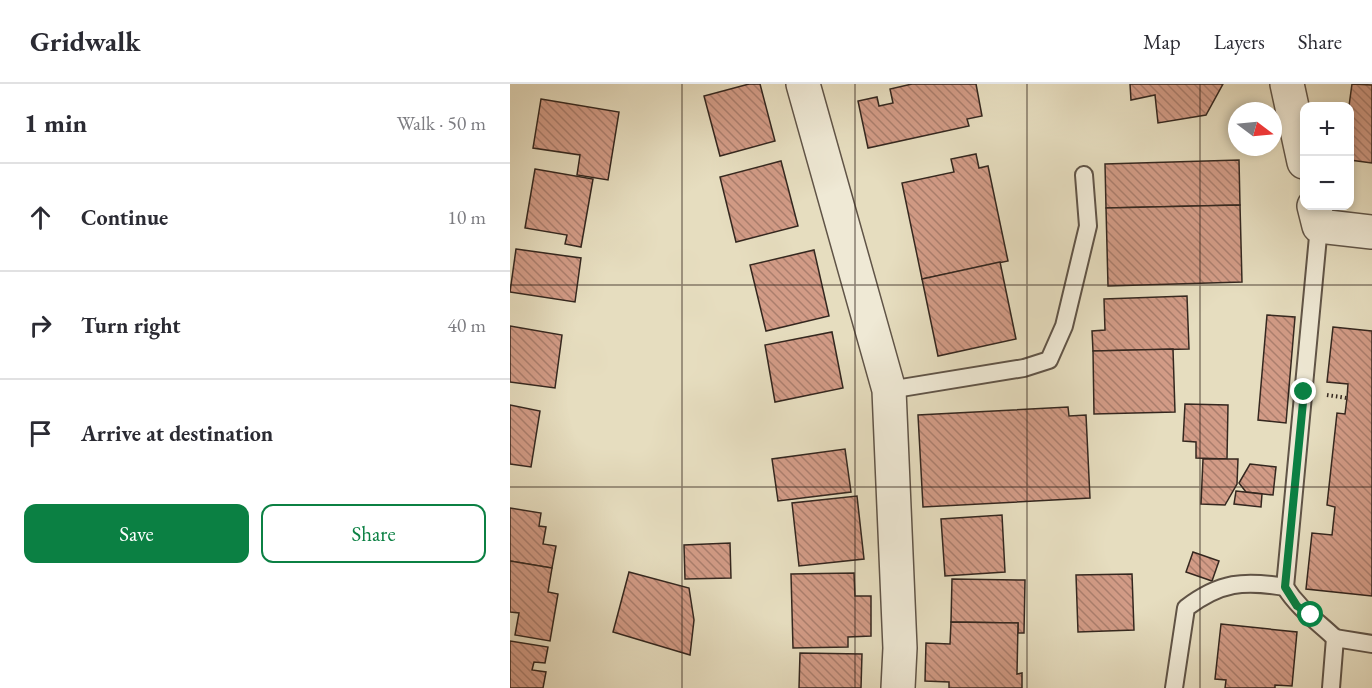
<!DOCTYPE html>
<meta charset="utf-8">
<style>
:root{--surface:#fff;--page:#f2f2f3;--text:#2b2b33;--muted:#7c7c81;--line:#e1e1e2;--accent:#0b8043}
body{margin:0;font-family:"EB Garamond",serif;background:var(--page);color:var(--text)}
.controls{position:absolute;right:18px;top:18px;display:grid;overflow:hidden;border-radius:12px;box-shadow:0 3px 9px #0003}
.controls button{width:54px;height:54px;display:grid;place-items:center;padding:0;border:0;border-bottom:2px solid var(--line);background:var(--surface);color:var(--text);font:30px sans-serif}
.compass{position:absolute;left:718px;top:18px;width:54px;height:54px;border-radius:50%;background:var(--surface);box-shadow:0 3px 9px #0003;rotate:106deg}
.stop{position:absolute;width:18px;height:18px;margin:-14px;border:4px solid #0b8043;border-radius:50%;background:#fff}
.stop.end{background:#0b8043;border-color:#fff;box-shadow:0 2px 6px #0008}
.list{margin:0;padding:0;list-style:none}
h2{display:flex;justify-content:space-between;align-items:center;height:78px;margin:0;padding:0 24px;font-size:26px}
h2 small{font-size:20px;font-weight:400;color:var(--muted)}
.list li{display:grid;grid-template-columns:39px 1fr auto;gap:18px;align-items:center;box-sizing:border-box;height:108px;padding:0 24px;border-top:2px solid var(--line)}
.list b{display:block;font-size:22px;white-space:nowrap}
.list em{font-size:20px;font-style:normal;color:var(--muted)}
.actions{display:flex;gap:12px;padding:18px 24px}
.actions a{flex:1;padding:14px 0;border:2px solid var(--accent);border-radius:12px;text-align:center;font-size:21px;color:var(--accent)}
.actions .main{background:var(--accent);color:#fff}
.icon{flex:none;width:33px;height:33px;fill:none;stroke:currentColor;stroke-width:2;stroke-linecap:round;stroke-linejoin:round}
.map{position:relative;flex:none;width:862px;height:604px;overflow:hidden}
header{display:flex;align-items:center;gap:36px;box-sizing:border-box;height:84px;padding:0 30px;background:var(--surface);border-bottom:2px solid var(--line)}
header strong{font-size:28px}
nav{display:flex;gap:33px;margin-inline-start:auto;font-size:21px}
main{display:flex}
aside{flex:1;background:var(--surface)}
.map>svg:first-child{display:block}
.building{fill:url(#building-back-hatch);stroke:#34271f;stroke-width:1.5}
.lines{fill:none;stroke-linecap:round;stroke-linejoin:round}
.service-casing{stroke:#605447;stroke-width:20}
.minor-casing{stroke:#605447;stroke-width:36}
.path{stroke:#34271f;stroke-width:4;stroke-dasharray:1.5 3;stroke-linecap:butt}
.service{stroke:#efe9d5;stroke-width:16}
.minor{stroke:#efe9d5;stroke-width:33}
.route{stroke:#0b8043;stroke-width:8}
.grid{fill:none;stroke:#34271f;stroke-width:1.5;stroke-opacity:0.55}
</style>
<header>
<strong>Gridwalk</strong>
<nav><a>Map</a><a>Layers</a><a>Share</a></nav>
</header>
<main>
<aside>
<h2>1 min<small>Walk · 50 m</small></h2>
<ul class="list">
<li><svg class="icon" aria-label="ahead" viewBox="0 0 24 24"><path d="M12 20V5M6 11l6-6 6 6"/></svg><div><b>Continue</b></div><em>10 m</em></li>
<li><svg class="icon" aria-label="right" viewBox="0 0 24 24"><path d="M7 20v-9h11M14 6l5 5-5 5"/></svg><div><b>Turn right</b></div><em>40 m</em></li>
<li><svg class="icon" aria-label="arrive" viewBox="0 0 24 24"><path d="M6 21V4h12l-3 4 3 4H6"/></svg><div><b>Arrive at destination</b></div></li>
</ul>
<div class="actions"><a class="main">Save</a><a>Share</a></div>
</aside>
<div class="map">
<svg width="862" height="604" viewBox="0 0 862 604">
<defs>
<pattern id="building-back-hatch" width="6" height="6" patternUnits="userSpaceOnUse" patternTransform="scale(1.5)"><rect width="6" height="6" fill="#d29b86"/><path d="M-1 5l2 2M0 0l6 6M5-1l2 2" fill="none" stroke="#ab7e6d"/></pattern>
</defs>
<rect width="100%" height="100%" fill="#e6ddbf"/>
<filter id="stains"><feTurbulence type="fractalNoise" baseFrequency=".00333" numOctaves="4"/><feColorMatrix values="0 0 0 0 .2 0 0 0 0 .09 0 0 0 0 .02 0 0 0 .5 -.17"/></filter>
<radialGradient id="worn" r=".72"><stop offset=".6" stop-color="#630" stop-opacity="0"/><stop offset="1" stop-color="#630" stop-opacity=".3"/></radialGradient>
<!-- building -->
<g class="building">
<path d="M239 0H250L265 57 210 72 194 12Z"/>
<path d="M402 0H466L472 32 457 35 459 42 358 64 348 17 367 13 369 22 383 19 380 5Z"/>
<path d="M620 0H713L696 31 648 39 645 11 621 16Z"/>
<path d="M842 0 862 1V79L840 76 839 22Z"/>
<path d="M31 15 109 28 98 96 67 91 70 71 23 64Z"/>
<path d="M466 70 469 84 478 82 498 177 412 195 392 99 444 88 441 75Z"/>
<path d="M729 76 730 121 596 124 595 80Z"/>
<path d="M271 77 288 142 226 158 210 93Z"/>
<path d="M25 85 83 95 71 163 55 160 57 151 15 144Z"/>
<path d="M730 121 732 198 598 202 596 124Z"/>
<path d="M6 165 71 174 65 218 0 208Z"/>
<path d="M304 166 319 232 256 247 240 181Z"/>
<path d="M490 178 506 255 428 272 412 195Z"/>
<path d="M677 212 679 265 583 267 582 247 595 246 594 215Z"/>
<path d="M757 231 785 233 776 339 748 336Z"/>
<path d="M0 242 52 251 45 304 0 298Z"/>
<path d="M823 243 862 247V512L796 505 802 449 822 451 825 423 817 421 827 329 835 330 837 314 838 300 817 298Z"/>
<path d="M322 248 333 304 265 318 255 261Z"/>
<path d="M663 265 665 328 584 330 583 267Z"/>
<path d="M675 320 718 321 717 375 686 374V358L673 357Z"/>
<path d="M0 321 30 327 21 383 0 380Z"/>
<path d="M558 323 559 332 576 331 580 414 413 423 408 331Z"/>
<path d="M335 365 341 408 268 417 262 375Z"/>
<path d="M693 375H728L727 400 715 421 691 420Z"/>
<path d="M740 380 766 383 763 411 736 408 729 399Z"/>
<path d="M726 407 752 410 751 423 724 420Z"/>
<path d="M347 412 354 475 289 482 282 419Z"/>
<path d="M0 424 31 429 29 442 36 443 33 460 46 462 42 484 0 477Z"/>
<path d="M492 431 495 488 435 492 431 435Z"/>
<path d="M220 459 221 494 175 495 174 461Z"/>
<path d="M683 468 709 477 702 497 676 488Z"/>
<path d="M0 477 42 484 38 508 48 510 40 557 5 551 9 529 0 528Z"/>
<path d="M119 488 179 504 184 536 180 571 103 548Z"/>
<path d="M344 489 345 512H361V552L338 553V563L283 564 281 490Z"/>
<path d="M622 490 624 546 568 548 566 491Z"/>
<path d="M442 495 515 496 514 549H508V539L441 538Z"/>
<path d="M441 538 508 539 507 590 512 589V604H439V598L415 597 416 559 440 560Z"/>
<path d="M711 540 787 548 782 602 765 601V604H715L716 596 705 595Z"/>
<path d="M0 557 38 563 35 579 24 578 22 586 36 588 33 604H0Z"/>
<path d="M290 569 352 570 351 604H289Z"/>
</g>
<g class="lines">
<defs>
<g id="service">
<path d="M379 306 514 284 539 276 554 242 578 142 574 91"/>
<path d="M775 503C788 524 807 537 825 554"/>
<path d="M664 604 676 524C710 498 734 496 775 503L809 142"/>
<path d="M821 604 825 554 862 560"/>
</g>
<g id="minor">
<path d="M293 0 379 306 390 564 388 604"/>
<path d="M777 0 794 78"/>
<path d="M804 122 809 142 862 148"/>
</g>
</defs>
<!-- service casing -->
<use href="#service" class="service-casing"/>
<!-- minor casing -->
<use href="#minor" class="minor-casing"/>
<!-- path -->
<path class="path" d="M817 311 837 314"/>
<!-- service -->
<use href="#service" class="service"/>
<!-- minor -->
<use href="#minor" class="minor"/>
</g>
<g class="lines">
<!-- route -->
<path class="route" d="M794 308 775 503 787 522 801 531"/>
</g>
<!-- grid -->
<path class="grid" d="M172 0V604M345 0V604M517 0V604M690 0V604M0 201H862M0 403H862"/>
<rect width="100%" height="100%" filter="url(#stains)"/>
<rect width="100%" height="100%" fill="url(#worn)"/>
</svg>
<div class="controls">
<button>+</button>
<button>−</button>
</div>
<svg class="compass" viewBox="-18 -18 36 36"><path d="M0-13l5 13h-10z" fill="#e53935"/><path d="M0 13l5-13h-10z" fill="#7c7c81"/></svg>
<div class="stop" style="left:801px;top:531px"></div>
<div class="stop end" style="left:794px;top:308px"></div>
</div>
</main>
